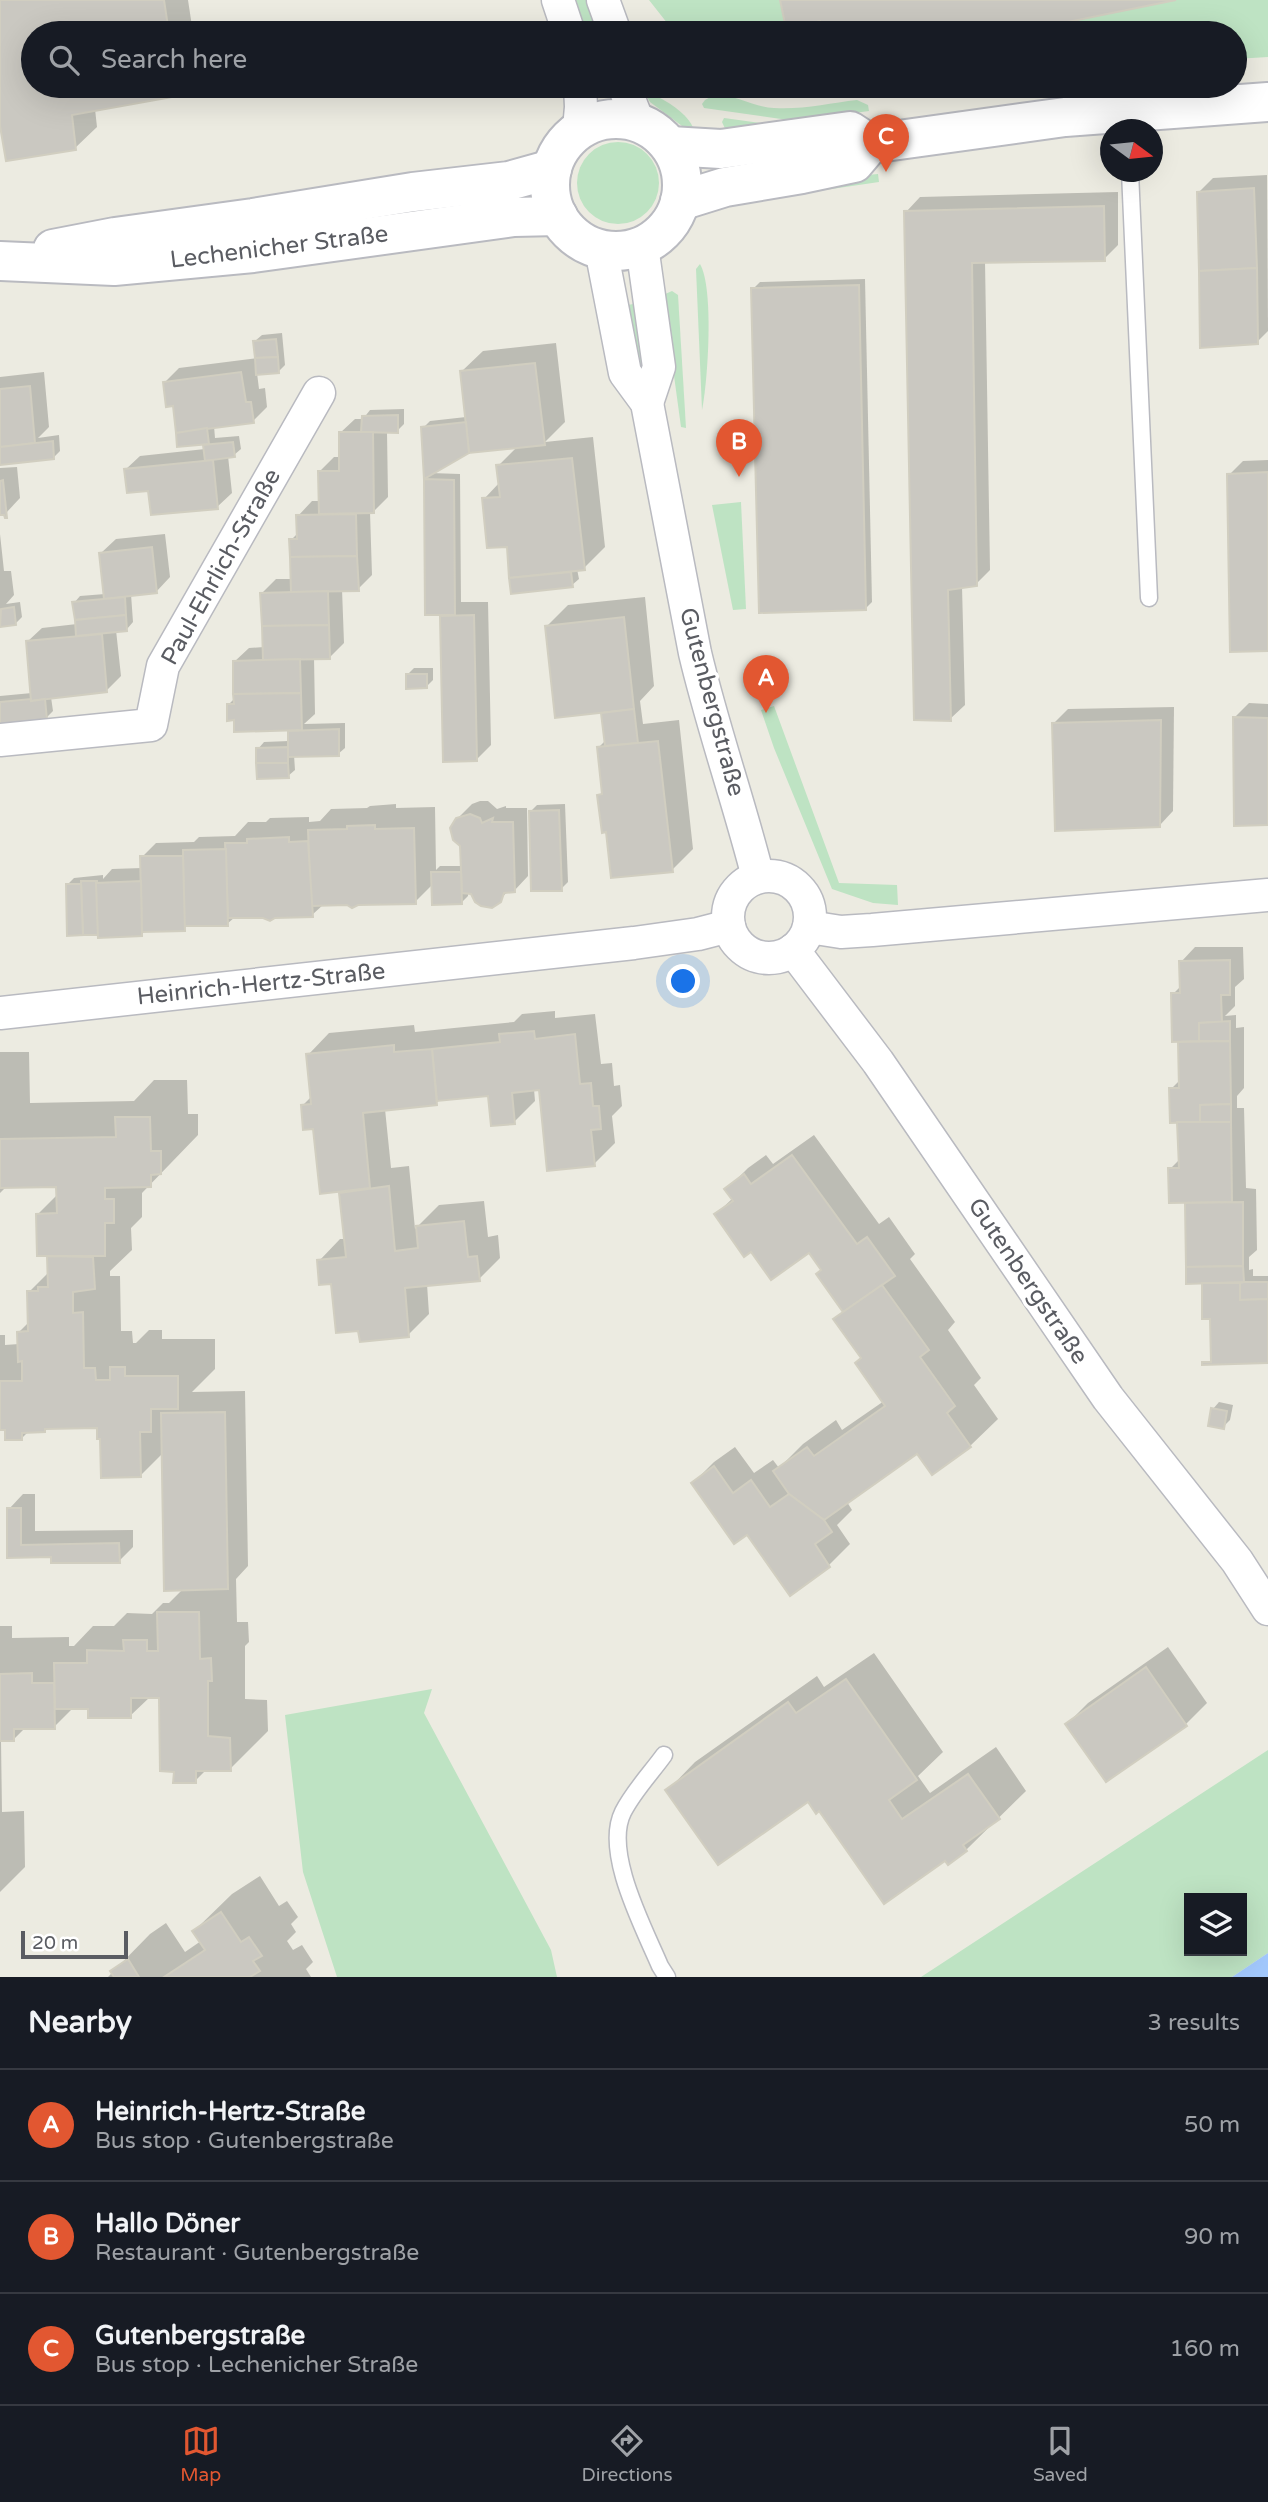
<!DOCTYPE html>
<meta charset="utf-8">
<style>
:root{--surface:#171b24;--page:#242831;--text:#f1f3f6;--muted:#9ea1a6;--line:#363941;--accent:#e25731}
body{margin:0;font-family:"Varela Round",sans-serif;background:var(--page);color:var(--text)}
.controls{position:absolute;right:21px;bottom:21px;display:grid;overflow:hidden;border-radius:0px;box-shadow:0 7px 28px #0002}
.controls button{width:63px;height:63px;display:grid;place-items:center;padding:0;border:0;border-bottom:2px solid var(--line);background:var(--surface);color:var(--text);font:35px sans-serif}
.compass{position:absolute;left:1100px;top:119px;width:63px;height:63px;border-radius:50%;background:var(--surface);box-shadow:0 7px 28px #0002;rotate:105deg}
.scale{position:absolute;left:21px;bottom:18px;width:107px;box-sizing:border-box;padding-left:7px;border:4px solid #5a5c62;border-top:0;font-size:19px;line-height:24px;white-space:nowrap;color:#5a5c62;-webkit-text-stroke:5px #fff;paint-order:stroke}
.you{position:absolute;left:684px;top:982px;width:24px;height:24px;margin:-18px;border:5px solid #fff;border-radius:50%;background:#1a73e8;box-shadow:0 0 0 10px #1a73e833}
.badge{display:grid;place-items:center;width:46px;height:46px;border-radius:50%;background:var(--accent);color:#fff;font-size:23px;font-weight:700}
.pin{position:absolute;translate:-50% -58px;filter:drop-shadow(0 2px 4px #0008)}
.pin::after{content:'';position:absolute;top:37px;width:24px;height:21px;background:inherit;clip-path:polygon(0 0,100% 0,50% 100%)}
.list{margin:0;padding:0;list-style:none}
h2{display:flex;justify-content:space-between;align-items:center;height:91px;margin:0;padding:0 28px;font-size:30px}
h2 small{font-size:23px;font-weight:400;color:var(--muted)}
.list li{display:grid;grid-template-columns:46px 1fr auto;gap:21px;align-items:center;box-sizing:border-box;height:112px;padding:0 28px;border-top:2px solid var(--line)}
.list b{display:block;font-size:26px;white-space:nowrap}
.list p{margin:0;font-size:23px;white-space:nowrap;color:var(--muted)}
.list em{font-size:23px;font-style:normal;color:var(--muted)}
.icon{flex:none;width:38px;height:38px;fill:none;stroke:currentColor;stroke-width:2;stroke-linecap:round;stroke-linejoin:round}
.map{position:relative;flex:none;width:1268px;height:1977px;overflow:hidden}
.search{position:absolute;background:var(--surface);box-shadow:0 7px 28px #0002;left:21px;right:21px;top:21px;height:77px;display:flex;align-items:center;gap:18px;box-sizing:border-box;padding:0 24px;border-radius:38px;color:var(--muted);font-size:26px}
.sheet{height:427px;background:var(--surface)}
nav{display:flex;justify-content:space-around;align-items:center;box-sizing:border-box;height:98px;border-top:2px solid var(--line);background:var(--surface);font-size:19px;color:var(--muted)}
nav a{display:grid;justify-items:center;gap:4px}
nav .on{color:var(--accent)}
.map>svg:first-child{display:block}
.green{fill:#bee3c3;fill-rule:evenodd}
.water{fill:#a2c8fc}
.shadow{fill:#0003}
.building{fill:#cac8c1;stroke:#d1cec0;stroke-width:2}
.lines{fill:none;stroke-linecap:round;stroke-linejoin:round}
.service-casing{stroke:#b9bac0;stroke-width:19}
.minor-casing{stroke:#b9bac0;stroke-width:35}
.tertiary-casing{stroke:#b9bac0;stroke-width:42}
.service{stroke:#fff;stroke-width:16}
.minor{stroke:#fff;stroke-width:32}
.tertiary{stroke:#fff;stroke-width:38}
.labels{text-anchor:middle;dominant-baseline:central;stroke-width:7;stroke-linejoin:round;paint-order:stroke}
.street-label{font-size:24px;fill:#5a5c62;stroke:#fff}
</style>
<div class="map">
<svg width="1268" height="1977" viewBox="0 0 1268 1977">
<rect width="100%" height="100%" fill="#ecebe1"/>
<!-- green -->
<g class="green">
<path d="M570 0H592L602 33H581Z"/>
<path d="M649 0H780L785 24 790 28 820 21 824 25 826 33H675Z"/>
<path d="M1176 0H1268V57L1235 59V33H1014Z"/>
<path d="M736 86H857C823 92 767 105 736 86Z"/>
<path d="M980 86H1049L976 96V89Z"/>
<path d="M649 93C666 100 688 113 694 130L690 132 650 102 647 97Z"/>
<path d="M714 95C735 94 753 107 774 108 801 110 830 103 857 100L868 105 869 111 795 121 704 108 702 104 705 100Z"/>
<path d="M724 118 782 126 729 137 722 122Z"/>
<circle cx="618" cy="183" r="41"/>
<path d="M878 174 879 182 744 202 858 176Z"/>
<path d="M700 264C714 288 708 380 702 410L696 269Z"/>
<path d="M672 291 678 295 686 428 681 427 663 295Z"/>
<path d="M639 303 645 386 622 306Z"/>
<path d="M741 502 746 609 733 610 712 505Z"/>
<path d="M774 706 839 883 897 885 898 905 873 903 832 889 774 748 761 710Z"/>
<path d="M432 1689 424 1713 551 1950 557 1977H337L303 1872 285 1715Z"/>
<path d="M1268 1750V1953L1232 1977H921ZM1189 1898H1242V1951H1189Z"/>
</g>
<!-- water -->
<path class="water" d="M1268 1953V1977H1232Z"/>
<!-- shadow -->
<g class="shadow">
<path d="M0 0H188L193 33H33V86H186L177 95 95 109 97 127 75 148 0 124Z"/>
<path d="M782 0H1167L1005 33H969L968 29 943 33H828L826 24Z"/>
<path d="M1267 175 1268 331 1257 342 1199 192 1213 178Z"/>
<path d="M1118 192V245L1104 259 985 261 990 570 976 584 962 586 965 705 950 719 906 212 920 197Z"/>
<path d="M865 279 872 602 865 609 753 289 760 282Z"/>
<path d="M282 333 285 365 278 372 257 373 259 389 265 388 267 407 253 421 214 426 215 438 239 436 241 449 234 455 228 456 232 493 217 507 150 489 125 470 140 456 205 449V443L174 404 165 382 179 368 257 358 255 341 262 335Z"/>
<path d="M556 343 565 422 545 442 593 437 605 547 584 568 577 569 579 579 572 585 513 592 508 545 484 499 500 482 498 466 518 446 468 451 431 473 460 474 461 602H488L491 745 476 760 442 616 446 613H427L423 428 430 421 466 417 461 372 483 351Z"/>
<path d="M44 372 49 427 38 438 59 435 60 451 54 457 0 456V377Z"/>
<path d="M404 409V424L397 431 387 432 388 497 374 511 370 512 372 575 358 589H342L344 643 330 657H314L315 714 304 724 345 723V748L338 754 294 755 295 770 288 776 258 749 264 742 289 741V731L293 728 236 719 228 705 235 698 234 662 249 648 264 647 262 593 276 579H292L291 540 298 533V516L312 501H320L319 472 334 457H341L340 433 355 419H363L370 410Z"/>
<path d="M1268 460V649L1229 475 1243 461Z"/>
<path d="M17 467 20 498 6 513H0V468Z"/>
<path d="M0 534 4 571H11L14 595 6 604 20 602 22 617 15 624 0 625Z"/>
<path d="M165 534 170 577 156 592 131 594 133 622 127 629 116 630 121 676 106 691 51 697 53 711 46 718 0 723V696L32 693 27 642 42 628 77 624 74 603 80 596 105 594 101 553 116 539Z"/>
<path d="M645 597 654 686 640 701 643 724 679 720 693 849 672 870 608 830 599 796 604 792 598 748 606 740 603 714 606 710 547 626 568 605Z"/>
<path d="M414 668H433V680L427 686 407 675Z"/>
<path d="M1249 703 1268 704V824L1235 717Z"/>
<path d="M1174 707 1173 811 1159 826 1054 723 1068 709Z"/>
<path d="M480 801H488L497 809 506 806V808H527L528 876 514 891H508L497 903 468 892V896L461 903 433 884 415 902 324 904 312 915 235 917 227 924H188L184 929 146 930 141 935 68 934 67 885 74 878 103 875V879L112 869 142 868V857L156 843 194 842 199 837 235 836 248 822H266L270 818 309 817V822L320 821 331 809 367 808 370 806 396 804V808L435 807 436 870 440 866H462L457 819 472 804Z"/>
<path d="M565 804 568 882 561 889 530 812 537 805Z"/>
<path d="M1195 947H1243L1244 979 1235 987V1006L1225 1016 1236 1015V1028L1244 1027V1088L1237 1096V1108H1244L1246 1188 1256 1189 1257 1250 1249 1257V1270L1253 1269V1276H1268V1362L1212 1317 1204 1282H1187V1201L1170 1169 1180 1159 1179 1120 1171 1089 1180 1080V1040L1173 994 1181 986V962Z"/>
<path d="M555 1011V1018L595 1014 601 1064 612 1063 614 1086 620 1085 622 1106 612 1116 615 1143 594 1164 540 1089H534L535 1101 514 1122 489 1094 441 1099 436 1103 385 1109 391 1168 409 1166 415 1229 439 1205 484 1201 488 1237 498 1235 500 1258 479 1279 427 1284 429 1314 408 1335 360 1329 319 1261 340 1239H346L340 1191 315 1127 303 1105 312 1096 308 1055 329 1033 414 1025 415 1032 454 1028 514 1022 522 1014Z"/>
<path d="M0 1052H29L30 1103 134 1101 154 1080H187L188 1114H198V1135L142 1193V1217L131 1228 132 1250 110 1271V1276H120L121 1331H132L133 1343H136L149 1330H162V1339H215V1369L192 1392 245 1391 248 1566 236 1579 237 1622H248L249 1642 245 1646V1699L267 1700 268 1731 230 1769H207L195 1781 175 1770 161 1697H150L130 1716 90 1707H74L54 1727H26L14 1739 1 1740 2 1812 24 1811 25 1867 0 1892V1626H12V1638L69 1637V1646H74L93 1626H114L127 1613 152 1614 163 1603H169L184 1588 163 1453 140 1476 102 1438 99 1427H47L44 1431H29L21 1439 7 1428 0 1429V1335H5V1345L19 1344V1332L29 1322V1292L49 1272V1254L38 1214 58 1194V1185L7 1186 0 1193Z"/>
<path d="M814 1135 879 1224 889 1217 915 1254 910 1259 955 1322 948 1330 981 1378 974 1385 998 1419 970 1446 917 1452 847 1502 852 1510 837 1525 850 1544 829 1565 790 1593 748 1533 693 1483 714 1462 735 1447 754 1473 773 1460 779 1468 803 1444 836 1420 842 1430 884 1401 862 1357 835 1319 844 1311 823 1269 810 1250 752 1249 716 1214 733 1198 727 1189 748 1168 766 1155 773 1164Z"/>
<path d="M1219 1402 1233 1405 1230 1420 1223 1427 1213 1409Z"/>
<path d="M23 1494H35V1531L133 1530V1547L119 1561 52 1555 9 1556V1509Z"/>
<path d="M1168 1647 1207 1703 1186 1724 1106 1780 1067 1724 1088 1703Z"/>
<path d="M874 1653 943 1752 918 1776 930 1793 996 1747 1026 1791 966 1850 948 1862 820 1809 808 1800 668 1790 695 1762 817 1676 824 1687Z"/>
<path d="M260 1876 279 1906 287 1901 298 1917 291 1924 296 1932 287 1941 293 1950 302 1945 313 1962 306 1969 311 1977H108L150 1934 166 1923 185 1952 201 1941 194 1931 232 1894Z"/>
</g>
<!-- building -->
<g class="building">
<path d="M0 0H164L169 33H33V86H177L178 96 72 115 76 150 6 161 0 126Z"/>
<path d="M780 0H1176L1014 33H967L966 31 952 33H826L824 25 820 21 791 28 785 24Z"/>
<path d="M1254 188 1257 268 1199 271 1197 192Z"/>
<path d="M1104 206 1105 261 972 263 977 586 948 590 951 721 914 720 904 211Z"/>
<path d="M1257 268 1258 344 1200 348 1199 271Z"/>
<path d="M859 285 866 610 759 613 751 288Z"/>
<path d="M276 339 278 357 255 358 253 341Z"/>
<path d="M278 357 279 373 256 375 255 358Z"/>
<path d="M535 363 545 445 469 453 460 371Z"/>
<path d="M241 372 246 402H251L254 423 176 433 173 406 166 407 163 382Z"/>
<path d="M30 386 35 443 0 447V389Z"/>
<path d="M398 415V433L361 432 362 416Z"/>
<path d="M466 422 469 453 424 479 421 427Z"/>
<path d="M207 428 209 444 177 447 176 433Z"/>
<path d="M339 432H373L374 513 319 514 318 471H339Z"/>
<path d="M53 441 54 459 0 465V447Z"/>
<path d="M233 442 235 457 205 461 203 445Z"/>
<path d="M572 458 585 570 509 578 507 547 487 548 482 498 500 497 496 465Z"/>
<path d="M213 460 218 509 151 515 148 491 127 493 124 469Z"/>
<path d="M1268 472V651L1230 652 1227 474Z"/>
<path d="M424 479 454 480 455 615H425Z"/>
<path d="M3 480 7 518H5L4 515H0V481Z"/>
<path d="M356 514 357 556 290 557 289 539H297L296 515Z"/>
<path d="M152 547 157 593 104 599 99 553Z"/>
<path d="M357 556 359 591 291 592 290 557Z"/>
<path d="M571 572 573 587 511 594 509 578Z"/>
<path d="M328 591 329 625 262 626 260 593Z"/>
<path d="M125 597 126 615 75 620 72 602Z"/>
<path d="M14 607 16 625 0 627 1 609Z"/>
<path d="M126 615 127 631 76 636 75 620Z"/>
<path d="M474 615 477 761 443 762 440 616Z"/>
<path d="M624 617 634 709 555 718 545 626Z"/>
<path d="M329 625 330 659 263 660 262 626Z"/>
<path d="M102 634 107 692 31 701 26 641Z"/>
<path d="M300 659 301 693 233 694V661Z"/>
<path d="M406 674H427V688L406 689Z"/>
<path d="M301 693 302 730 234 732V720L227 721V704H234L233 694Z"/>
<path d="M31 699V701L45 699 47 720 0 725V702Z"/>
<path d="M634 709 638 743 605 746 601 713Z"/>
<path d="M1233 717 1268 718V825L1234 826Z"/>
<path d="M1161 720 1160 827 1055 831 1052 723Z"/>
<path d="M339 729V756L288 757V731Z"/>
<path d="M658 741 673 872 611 878 606 832 602 833 597 795 602 794 597 747Z"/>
<path d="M288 747V763H256V748Z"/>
<path d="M256 763H288L289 778 257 779Z"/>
<path d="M559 810 562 891H531L529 811Z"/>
<path d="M470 814 480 818 482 823 493 818 492 822H513L515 892 504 893 501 902 492 908 481 906 475 902 471 894 462 893 460 846 453 840 450 828 456 818Z"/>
<path d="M375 825V829L414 828 416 904 358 905 352 908 347 905 311 906 308 830 347 829V826Z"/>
<path d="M289 837V842L308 841 313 917 275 918 270 921 263 918H228L225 843H247V839Z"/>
<path d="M226 849 228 926H184L183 850Z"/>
<path d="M140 856H183L185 931 142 932Z"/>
<path d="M431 872H461L462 904 432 905Z"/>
<path d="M81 881H97L99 935H83Z"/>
<path d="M141 881 142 936 98 938 96 883Z"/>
<path d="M66 884H81L83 935 67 936Z"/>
<path d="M1230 960V995H1221L1222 1022 1199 1023V1041L1172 1042 1171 993H1180L1179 961Z"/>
<path d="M1230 1021V1041H1199V1023Z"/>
<path d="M534 1031 535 1039 575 1034 580 1084 591 1083 593 1106H599L601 1129 591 1130 595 1166 547 1171 539 1090 512 1093 515 1124 491 1126 488 1096 437 1101 432 1049 500 1042 499 1034Z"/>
<path d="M1230 1041 1231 1104 1200 1105V1122L1170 1123 1169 1088H1179L1178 1042Z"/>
<path d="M394 1045V1052L432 1049 437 1105 363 1113 370 1188 320 1194 313 1129 303 1130 301 1105 311 1104 306 1054Z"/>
<path d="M1231 1104V1122H1200V1105Z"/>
<path d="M115 1117H150L151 1151H161V1174L151 1175V1187L105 1188V1199H114V1223H105V1256H37L36 1214 57 1213 56 1187 0 1188V1139L116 1137Z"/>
<path d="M1177 1122H1231L1232 1202 1169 1203 1168 1168H1179Z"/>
<path d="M792 1155 857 1244 867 1237 895 1276 843 1312 816 1274 821 1270 809 1253 771 1280 751 1252 744 1257 714 1214 733 1201 724 1189 744 1174 751 1184Z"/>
<path d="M389 1186 395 1251 418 1248 416 1226 464 1221 468 1257 477 1256 480 1281 405 1288 409 1337 360 1342 358 1331 336 1333 331 1284 319 1285 317 1260 346 1257 339 1193Z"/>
<path d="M1243 1202V1266L1186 1267 1185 1203Z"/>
<path d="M47 1256 93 1257 95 1289 73 1292V1313L83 1312 84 1368H95L96 1380H110V1367H125V1376H178V1409H151V1432H140L141 1477 101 1478 100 1439H97V1428L45 1429V1432L22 1433V1440H5V1430H0V1381H22V1361L18 1362 17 1332 28 1331 27 1291H38V1287H48Z"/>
<path d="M1243 1266 1244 1282 1186 1284V1267Z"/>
<path d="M1244 1282H1268V1299L1240 1300V1283Z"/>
<path d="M1202 1283H1240V1300L1268 1299V1363L1202 1365V1362H1211L1210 1319H1202Z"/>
<path d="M882 1285 929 1350 920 1357 955 1406 947 1413 971 1447 932 1475 917 1454 824 1520 789 1494 773 1471 807 1447 814 1456 885 1406 855 1363 861 1358 833 1319Z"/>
<path d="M1211 1408 1227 1411 1224 1429 1208 1426Z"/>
<path d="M225 1412 228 1589 164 1591 161 1413Z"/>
<path d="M714 1466 733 1493 751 1480 770 1507 789 1494 824 1520 832 1532 815 1544 830 1567 790 1596 747 1535 734 1544 691 1483Z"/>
<path d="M7 1508H21V1545L119 1543 120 1563H51V1557L7 1558Z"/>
<path d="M157 1612H199L200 1659 211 1658 212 1681H208V1736L230 1738 231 1771H196V1783H173L174 1772 160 1771 159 1698H131V1718H88V1709H55L54 1663H87V1650L124 1651 123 1640H147V1651H158Z"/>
<path d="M1146 1667 1187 1726 1106 1782 1065 1724Z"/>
<path d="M32 1673V1683H54L55 1729H14V1741H0V1674Z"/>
<path d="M846 1679 917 1780 889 1800 902 1819 968 1774 1000 1819 963 1845 967 1851 948 1865 945 1861 884 1904 819 1811 816 1814 808 1802 718 1865 665 1790 788 1702 796 1713Z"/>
<path d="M221 1912 241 1942 249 1937 262 1956 253 1961 260 1971 250 1977H164L205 1950 192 1931Z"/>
<path d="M128 1959 139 1977H114L110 1971Z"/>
</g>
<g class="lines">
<defs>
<g id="service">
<path d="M1130 172 1149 598"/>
<path d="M664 1755C651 1773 633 1792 623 1812 603 1852 644 1928 660 1966L667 1977"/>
</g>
<g id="minor">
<path d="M558 0 569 33"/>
<path d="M603 0 615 33"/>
<path d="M624 86 638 122"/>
<path d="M579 129 581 107 580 86"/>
<path d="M642 246 659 367 647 403"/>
<path d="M601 249 625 373 647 403 695 653C713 729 739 802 758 877"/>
<path d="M0 740 151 725 163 666 319 393"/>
<circle cx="769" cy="917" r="41"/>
<path d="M809 927 841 932 872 930 1268 895"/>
<path d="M793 950 878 1062 1108 1398 1237 1561 1268 1609"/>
<path d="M0 1013 634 943 698 934 729 926"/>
</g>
<g id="tertiary">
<circle cx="616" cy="185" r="66"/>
<path d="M670 146 721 149 850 131 870 144"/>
<path d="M680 201 725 187 802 174 854 163 870 144 1065 117 1268 102"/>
<path d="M53 249 115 237 253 218 413 192 509 181 552 169"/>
<path d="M0 261 114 266 253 253 514 217 558 216"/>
</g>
</defs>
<!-- service casing -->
<use href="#service" class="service-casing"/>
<!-- minor casing -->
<use href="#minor" class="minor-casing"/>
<!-- tertiary casing -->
<use href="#tertiary" class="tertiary-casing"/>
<!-- service -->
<use href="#service" class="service"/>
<!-- minor -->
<use href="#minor" class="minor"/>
<!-- tertiary -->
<use href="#tertiary" class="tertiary"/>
</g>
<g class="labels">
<!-- street labels -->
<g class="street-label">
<text transform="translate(279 247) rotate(-7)">Lechenicher Straße</text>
<text transform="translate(221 567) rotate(-61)">Paul-Ehrlich-Straße</text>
<text transform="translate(712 702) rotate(75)">Gutenbergstraße</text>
<text transform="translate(261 984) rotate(-6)">Heinrich-Hertz-Straße</text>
<text transform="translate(1028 1281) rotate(56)">Gutenbergstraße</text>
</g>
</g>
</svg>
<div class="controls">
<button><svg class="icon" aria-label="layers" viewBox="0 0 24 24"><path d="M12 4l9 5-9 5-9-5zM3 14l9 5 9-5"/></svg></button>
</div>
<svg class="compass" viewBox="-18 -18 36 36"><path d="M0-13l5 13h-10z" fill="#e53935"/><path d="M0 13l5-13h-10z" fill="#9ea1a6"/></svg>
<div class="scale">20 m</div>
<div class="you"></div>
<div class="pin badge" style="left:766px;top:713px">A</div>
<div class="pin badge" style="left:739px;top:477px">B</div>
<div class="pin badge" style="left:886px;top:172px">C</div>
<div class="search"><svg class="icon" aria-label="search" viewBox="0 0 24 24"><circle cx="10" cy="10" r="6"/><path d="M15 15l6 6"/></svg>Search here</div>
</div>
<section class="sheet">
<h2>Nearby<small>3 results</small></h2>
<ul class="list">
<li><span class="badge">A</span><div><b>Heinrich-Hertz-Straße</b><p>Bus stop · Gutenbergstraße</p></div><em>50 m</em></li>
<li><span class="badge">B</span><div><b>Hallo Döner</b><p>Restaurant · Gutenbergstraße</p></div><em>90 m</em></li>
<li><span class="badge">C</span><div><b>Gutenbergstraße</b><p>Bus stop · Lechenicher Straße</p></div><em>160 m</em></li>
</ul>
</section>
<nav>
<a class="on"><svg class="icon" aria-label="map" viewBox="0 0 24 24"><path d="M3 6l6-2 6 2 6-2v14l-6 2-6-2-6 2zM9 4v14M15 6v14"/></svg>Map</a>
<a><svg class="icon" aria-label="directions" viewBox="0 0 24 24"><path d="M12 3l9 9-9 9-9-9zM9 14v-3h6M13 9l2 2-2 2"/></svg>Directions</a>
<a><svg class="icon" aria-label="saved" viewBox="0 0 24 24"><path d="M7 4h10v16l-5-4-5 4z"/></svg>Saved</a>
</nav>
